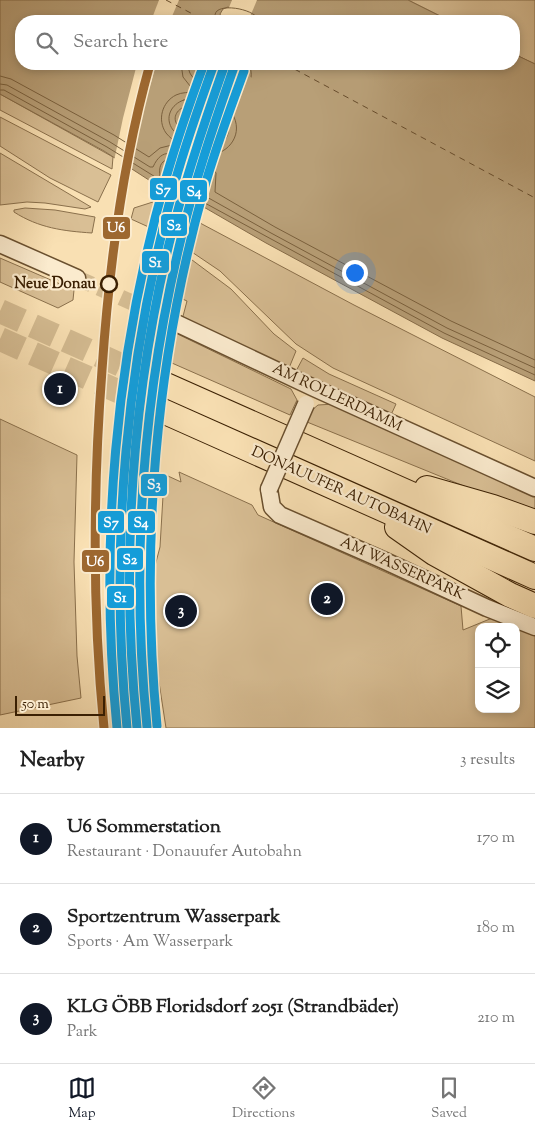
<!DOCTYPE html>
<meta charset="utf-8">
<style>
:root{--surface:#fff;--page:#f6f6f6;--text:#222;--muted:#767676;--line:#e0e0e0;--accent:#111827}
body{margin:0;font-family:"Sorts Mill Goudy",serif;background:var(--page);color:var(--text)}
.controls{position:absolute;right:15px;bottom:15px;display:grid;overflow:hidden;border-radius:10px;box-shadow:0 2px 8px #0003}
.controls button{width:45px;height:45px;display:grid;place-items:center;padding:0;border:0;border-bottom:1px solid var(--line);background:var(--surface);color:var(--text);font:25px sans-serif}
.scale{position:absolute;left:15px;bottom:12px;width:90px;box-sizing:border-box;padding-left:5px;border:2px solid #3b2003;border-top:0;font-size:14px;line-height:18px;white-space:nowrap;color:#3b2003;-webkit-text-stroke:4px #fbebce;paint-order:stroke}
.you{position:absolute;left:354px;top:272px;width:18px;height:18px;margin:-12px;border:4px solid #fff;border-radius:50%;background:#1a73e8;box-shadow:0 0 0 8px #1a73e833}
.badge{display:grid;place-items:center;width:32px;height:32px;border-radius:50%;background:var(--accent);color:#fff;font-size:16px;font-weight:700}
.pin{position:absolute;translate:-50% -50%;border:2px solid #fff;box-shadow:0 1px 5px #0006}
.list{margin:0;padding:0;list-style:none}
h2{display:flex;justify-content:space-between;align-items:center;height:65px;margin:0;padding:0 20px;font-size:21px}
h2 small{font-size:16px;font-weight:400;color:var(--muted)}
.list li{display:grid;grid-template-columns:32px 1fr auto;gap:15px;align-items:center;box-sizing:border-box;height:90px;padding:0 20px;border-top:1px solid var(--line)}
.list b{display:block;font-size:19px;white-space:nowrap}
.list p{margin:0;font-size:16px;white-space:nowrap;color:var(--muted)}
.list em{font-size:16px;font-style:normal;color:var(--muted)}
.icon{flex:none;width:28px;height:28px;fill:none;stroke:currentColor;stroke-width:2;stroke-linecap:round;stroke-linejoin:round}
.map{position:relative;flex:none;width:535px;height:728px;overflow:hidden}
.search{position:absolute;background:var(--surface);box-shadow:0 2px 8px #0003;left:15px;right:15px;top:15px;height:55px;display:flex;align-items:center;gap:12px;box-sizing:border-box;padding:0 18px;border-radius:20px;color:var(--muted);font-size:19px}
.sheet{height:335px;background:var(--surface)}
nav{display:flex;justify-content:space-around;align-items:center;box-sizing:border-box;height:70px;border-top:1px solid var(--line);background:var(--surface);font-size:14px;color:var(--muted)}
nav a{display:grid;justify-items:center;gap:2px}
nav .on{color:var(--accent)}
.map>svg:first-child{display:block}
.green{fill:#d9bf95;stroke:#8a704c;fill-rule:evenodd}
.water{fill:#b89f77;stroke:#866c49;fill-rule:evenodd}
.pier{fill:#f9e0b3}
.lines{fill:none;stroke-linecap:round;stroke-linejoin:round}
.shore{stroke:#7a603d;stroke-width:1}
.river{stroke:#b89f77;stroke-width:21}
.ferry{stroke:#674c2c;stroke-width:1;stroke-dasharray:6 5;stroke-linecap:butt}
.tertiary-tunnel{stroke:#d3ba90;stroke-width:16;stroke-dasharray:16 8;stroke-linecap:butt}
.motorway-tunnel{stroke:#d3ba90;stroke-width:24;stroke-dasharray:24 12;stroke-linecap:butt}
.tertiary-casing{stroke:#6a502f;stroke-width:19}
.motorway-casing{stroke:#3b2003;stroke-width:26}
.tertiary{stroke:#fbebce;stroke-width:16}
.motorway{stroke:#f9e0b3;stroke-width:24}
.tertiary-bridge-casing{stroke:#6a502f;stroke-width:19;stroke-linecap:butt}
.tertiary-bridge{stroke:#fbebce;stroke-width:16}
.rail-1-casing{stroke:#fbebce;stroke-width:12}
.rail-2-casing{stroke:#fbebce;stroke-width:12}
.rail-3-casing{stroke:#fbebce;stroke-width:12}
.rail-4-casing{stroke:#fbebce;stroke-width:12}
.rail-5-casing{stroke:#fbebce;stroke-width:12}
.rail-1{stroke:#159dd9;stroke-width:9}
.rail-2{stroke:#159dd9;stroke-width:9}
.rail-3{stroke:#159dd9;stroke-width:9}
.rail-4{stroke:#159dd9;stroke-width:9}
.rail-5{stroke:#159dd9;stroke-width:9}
.metro-1-casing{stroke:#fbebce;stroke-width:12}
.metro-1{stroke:#9d6830;stroke-width:9}
.stop-dot{fill:#fbebce;stroke:#3b2003;stroke-width:2.5}
.labels{text-anchor:middle;dominant-baseline:central;stroke-width:4.5;stroke-linejoin:round;paint-order:stroke}
.stop-label{font-size:15px;font-weight:bold;fill:#3b2003;stroke:#fbebce;text-anchor:end}
.street-label{font-size:15px;fill:#3b2003;stroke:#fbebce}
.line-badge{stroke:#fbebce;stroke-width:2}
.badge-label{font-size:14px;text-anchor:middle;font-weight:bold;fill:#fff}
</style>
<div class="map">
<svg width="535" height="728" viewBox="0 0 535 728">
<rect width="100%" height="100%" fill="#f9e0b3"/>
<filter id="stains"><feTurbulence type="fractalNoise" baseFrequency=".004" numOctaves="4"/><feColorMatrix values="0 0 0 0 .2 0 0 0 0 .09 0 0 0 0 .02 0 0 0 .5 -.17"/></filter>
<radialGradient id="worn" r=".72"><stop offset=".6" stop-color="#630" stop-opacity="0"/><stop offset="1" stop-color="#630" stop-opacity=".3"/></radialGradient>
<!-- green -->
<g class="green">
<path d="M408 0H535V64L514 54V21H450Z"/>
<path d="M0 94 113 157 112 169 0 110Z"/>
<path d="M0 117 111 175 98 202 50 178 0 146Z"/>
<path d="M0 153 91 207 85 209 45 203 27 202 0 205Z"/>
<path d="M156 201 160 203 153 229 131 219 134 208Z"/>
<path d="M25 208 55 210 95 217 92 233C63 231 39 228 14 212V210Z"/>
<path d="M185 215 354 305 535 397V461L333 368 296 344 220 271 180 244Z"/>
<path d="M176 248 231 289 274 334 296 351 289 368 182 320 187 301 167 292Z"/>
<path d="M0 258 74 290 73 300 58 308 0 282Z"/>
<path d="M159 325 291 389 297 400 290 415 156 356Z"/>
<path d="M303 358 329 374 396 404 391 415 295 373Z"/>
<path d="M334 404 535 496V515L307 422 311 411 318 405Z"/>
<path d="M0 419 77 455 74 562 77 656 81 698 0 715Z"/>
<path d="M179 472 252 505 258 515 461 606 463 630 502 614 535 627V728H166L151 630 150 585 160 547 164 479 168 476 181 482ZM479 627H516V709H479Z"/>
</g>
<!-- water -->
<path class="water" d="M0 0H408L450 21H255L252 18 228 7 223 9 220 14 222 19 225 21H21V64H200L202 71 226 82 231 79 233 73 229 69 218 64H514V54L535 64V381L442 338 266 243 202 206 152 182 104 151 0 94ZM184 111C194 110 214 119 218 128 217 133 213 136 208 136L183 124 180 118ZM173 164 195 175 198 179 196 184 190 187 166 176 165 169 168 165Z"/>
<!-- pier -->
<g class="pier">
<path d="M159 0H179L170 21H151Z"/>
<path d="M232 0H257L249 19 228 10Z"/>
<path d="M137 64H156L140 122 131 171 114 161 123 118Z"/>
<path d="M205 70 225 79 210 122 189 113Z"/>
<path d="M186 123 206 132 193 176 172 167Z"/>
<path d="M170 175 190 184 186 201 165 191Z"/>
</g>
<g class="lines">
<!-- shore -->
<g class="shore">
<path d="M217 21C204 0 257 7 259 21"/>
<path d="M188 64C188 79 199 82 211 88 216 90 221 93 226 93 242 93 248 76 240 64"/>
<path d="M195 64C194 77 214 84 226 87 235 85 240 78 236 69L230 64"/>
<path d="M249 64C257 83 243 101 223 100L221 102C224 108 231 111 234 117 243 137 226 156 206 155L205 157 216 173 215 192 275 227 451 321 535 360"/>
<path d="M0 76 11 79 114 135 149 157 160 148 176 144C174 140 169 137 166 133 157 120 162 102 176 95 182 92 189 93 194 91L183 77 181 64"/>
<path d="M0 84 7 85 110 142 150 167H153C162 147 174 153 190 160 206 167 215 176 204 193L205 196 271 233 447 328 535 368"/>
<path d="M0 90H4L107 147 157 178 160 177C157 156 171 158 185 164 199 171 215 183 192 192V196L444 333 535 375"/>
<path d="M184 100C199 99 233 114 228 133 227 138 224 142 219 145 209 151 181 139 173 130 164 118 171 104 184 100Z"/>
<path d="M187 106 219 119 223 128C221 148 204 139 192 134 188 132 182 130 178 126 171 117 178 108 187 106Z"/>
</g>
<!-- river -->
<path class="river" d="M200 64 257 92"/>
<!-- ferry -->
<g class="ferry">
<path d="M166 0 206 21"/>
<path d="M285 64 535 198"/>
</g>
<!-- tertiary-tunnel -->
<path class="tertiary-tunnel" d="M77 278 140 306"/>
<!-- motorway-tunnel -->
<g class="motorway-tunnel">
<path d="M0 311 150 378"/>
<path d="M0 339 147 404"/>
</g>
<defs>
<g id="tertiary">
<path d="M0 244 77 278"/>
<path d="M140 306 314 388 535 488"/>
<path d="M269 489 272 507 280 515 383 560 487 608 535 627"/>
</g>
<g id="motorway">
<path d="M150 378 535 549"/>
<path d="M147 404 535 577"/>
<path d="M427 488 493 507 535 522"/>
<path d="M397 527 434 553 510 595 535 606"/>
</g>
</defs>
<!-- tertiary casing -->
<use href="#tertiary" class="tertiary-casing"/>
<!-- motorway casing -->
<use href="#motorway" class="motorway-casing"/>
<!-- tertiary -->
<use href="#tertiary" class="tertiary"/>
<!-- motorway -->
<use href="#motorway" class="motorway"/>
<defs>
<path id="tertiary-bridge" d="M269 489 306 404"/>
</defs>
<!-- tertiary-bridge casing -->
<use href="#tertiary-bridge" class="tertiary-bridge-casing"/>
<!-- tertiary-bridge -->
<use href="#tertiary-bridge" class="tertiary-bridge"/>
<defs>
<path id="rail-1" d="M137 728C121 567 131 402 169 244 184 183 204 123 225 64"/>
<path id="rail-2" d="M147 727C131 567 142 404 179 247 193 186 213 127 234 67"/>
<path id="rail-3" d="M127 728C109 545 126 359 175 182 186 142 200 103 214 64"/>
<path id="rail-4" d="M157 726C140 547 155 363 204 189 215 149 230 110 244 71"/>
<path id="rail-5" d="M117 728C99 544 115 356 166 178 177 140 190 102 204 64"/>
</defs>
<!-- rail-1 casing -->
<use href="#rail-1" class="rail-1-casing"/>
<!-- rail-2 casing -->
<use href="#rail-2" class="rail-2-casing"/>
<!-- rail-3 casing -->
<use href="#rail-3" class="rail-3-casing"/>
<!-- rail-4 casing -->
<use href="#rail-4" class="rail-4-casing"/>
<!-- rail-5 casing -->
<use href="#rail-5" class="rail-5-casing"/>
<!-- rail-1 -->
<use href="#rail-1" class="rail-1"/>
<!-- rail-2 -->
<use href="#rail-2" class="rail-2"/>
<!-- rail-3 -->
<use href="#rail-3" class="rail-3"/>
<!-- rail-4 -->
<use href="#rail-4" class="rail-4"/>
<!-- rail-5 -->
<use href="#rail-5" class="rail-5"/>
<defs>
<path id="metro-1" d="M104 728C92 608 93 489 102 370 109 266 122 164 150 64"/>
</defs>
<!-- metro-1 casing -->
<use href="#metro-1" class="metro-1-casing"/>
<!-- metro-1 -->
<use href="#metro-1" class="metro-1"/>
</g>
<!-- markers -->
<circle class="stop-dot" cx="109" cy="284" r="8"/>
<g class="labels">
<!-- stop labels -->
<g class="stop-label">
<text x="96" y="284">Neue Donau</text>
</g>
<!-- street labels -->
<g class="street-label">
<text transform="translate(337 398) rotate(25)">AM ROLLERDAMM</text>
<text transform="translate(341 491) rotate(24)">DONAUUFER AUTOBAHN</text>
<text transform="translate(402 569) rotate(24)">AM WASSERPARK</text>
</g>
</g>
<g class="line-badge">
<rect x="149" y="177" width="29" height="24" rx="5" fill="#159dd9"/>
<rect x="179" y="179" width="29" height="24" rx="5" fill="#159dd9"/>
<rect x="160" y="213" width="28" height="24" rx="5" fill="#159dd9"/>
<rect x="102" y="216" width="29" height="24" rx="5" fill="#9d6830"/>
<rect x="141" y="250" width="29" height="24" rx="5" fill="#159dd9"/>
<rect x="140" y="473" width="28" height="24" rx="5" fill="#159dd9"/>
<rect x="97" y="510" width="28" height="24" rx="5" fill="#159dd9"/>
<rect x="127" y="510" width="29" height="24" rx="5" fill="#159dd9"/>
<rect x="116" y="547" width="28" height="24" rx="5" fill="#159dd9"/>
<rect x="81" y="549" width="29" height="24" rx="5" fill="#9d6830"/>
<rect x="106" y="585" width="29" height="24" rx="5" fill="#159dd9"/>
</g>
<g class="badge-label">
<text x="163" y="194">S7</text>
<text x="194" y="196">S4</text>
<text x="174" y="230">S2</text>
<text x="116" y="232">U6</text>
<text x="155" y="267">S1</text>
<text x="154" y="489">S3</text>
<text x="111" y="527">S7</text>
<text x="141" y="527">S4</text>
<text x="130" y="564">S2</text>
<text x="95" y="566">U6</text>
<text x="120" y="602">S1</text>
</g>
<rect width="100%" height="100%" filter="url(#stains)"/>
<rect width="100%" height="100%" fill="url(#worn)"/>
</svg>
<div class="controls">
<button><svg class="icon" aria-label="locate" viewBox="0 0 24 24"><circle cx="12" cy="12" r="6"/><path d="M12 2v4M12 18v4M2 12h4M18 12h4"/></svg></button>
<button><svg class="icon" aria-label="layers" viewBox="0 0 24 24"><path d="M12 4l9 5-9 5-9-5zM3 14l9 5 9-5"/></svg></button>
</div>
<div class="scale">50 m</div>
<div class="you"></div>
<div class="pin badge" style="left:60px;top:389px">1</div>
<div class="pin badge" style="left:327px;top:599px">2</div>
<div class="pin badge" style="left:181px;top:611px">3</div>
<div class="search"><svg class="icon" aria-label="search" viewBox="0 0 24 24"><circle cx="10" cy="10" r="6"/><path d="M15 15l6 6"/></svg>Search here</div>
</div>
<section class="sheet">
<h2>Nearby<small>3 results</small></h2>
<ul class="list">
<li><span class="badge">1</span><div><b>U6 Sommerstation</b><p>Restaurant · Donauufer Autobahn</p></div><em>170 m</em></li>
<li><span class="badge">2</span><div><b>Sportzentrum Wasserpark</b><p>Sports · Am Wasserpark</p></div><em>180 m</em></li>
<li><span class="badge">3</span><div><b>KLG ÖBB Floridsdorf 2051 (Strandbäder)</b><p>Park</p></div><em>210 m</em></li>
</ul>
</section>
<nav>
<a class="on"><svg class="icon" aria-label="map" viewBox="0 0 24 24"><path d="M3 6l6-2 6 2 6-2v14l-6 2-6-2-6 2zM9 4v14M15 6v14"/></svg>Map</a>
<a><svg class="icon" aria-label="directions" viewBox="0 0 24 24"><path d="M12 3l9 9-9 9-9-9zM9 14v-3h6M13 9l2 2-2 2"/></svg>Directions</a>
<a><svg class="icon" aria-label="saved" viewBox="0 0 24 24"><path d="M7 4h10v16l-5-4-5 4z"/></svg>Saved</a>
</nav>
